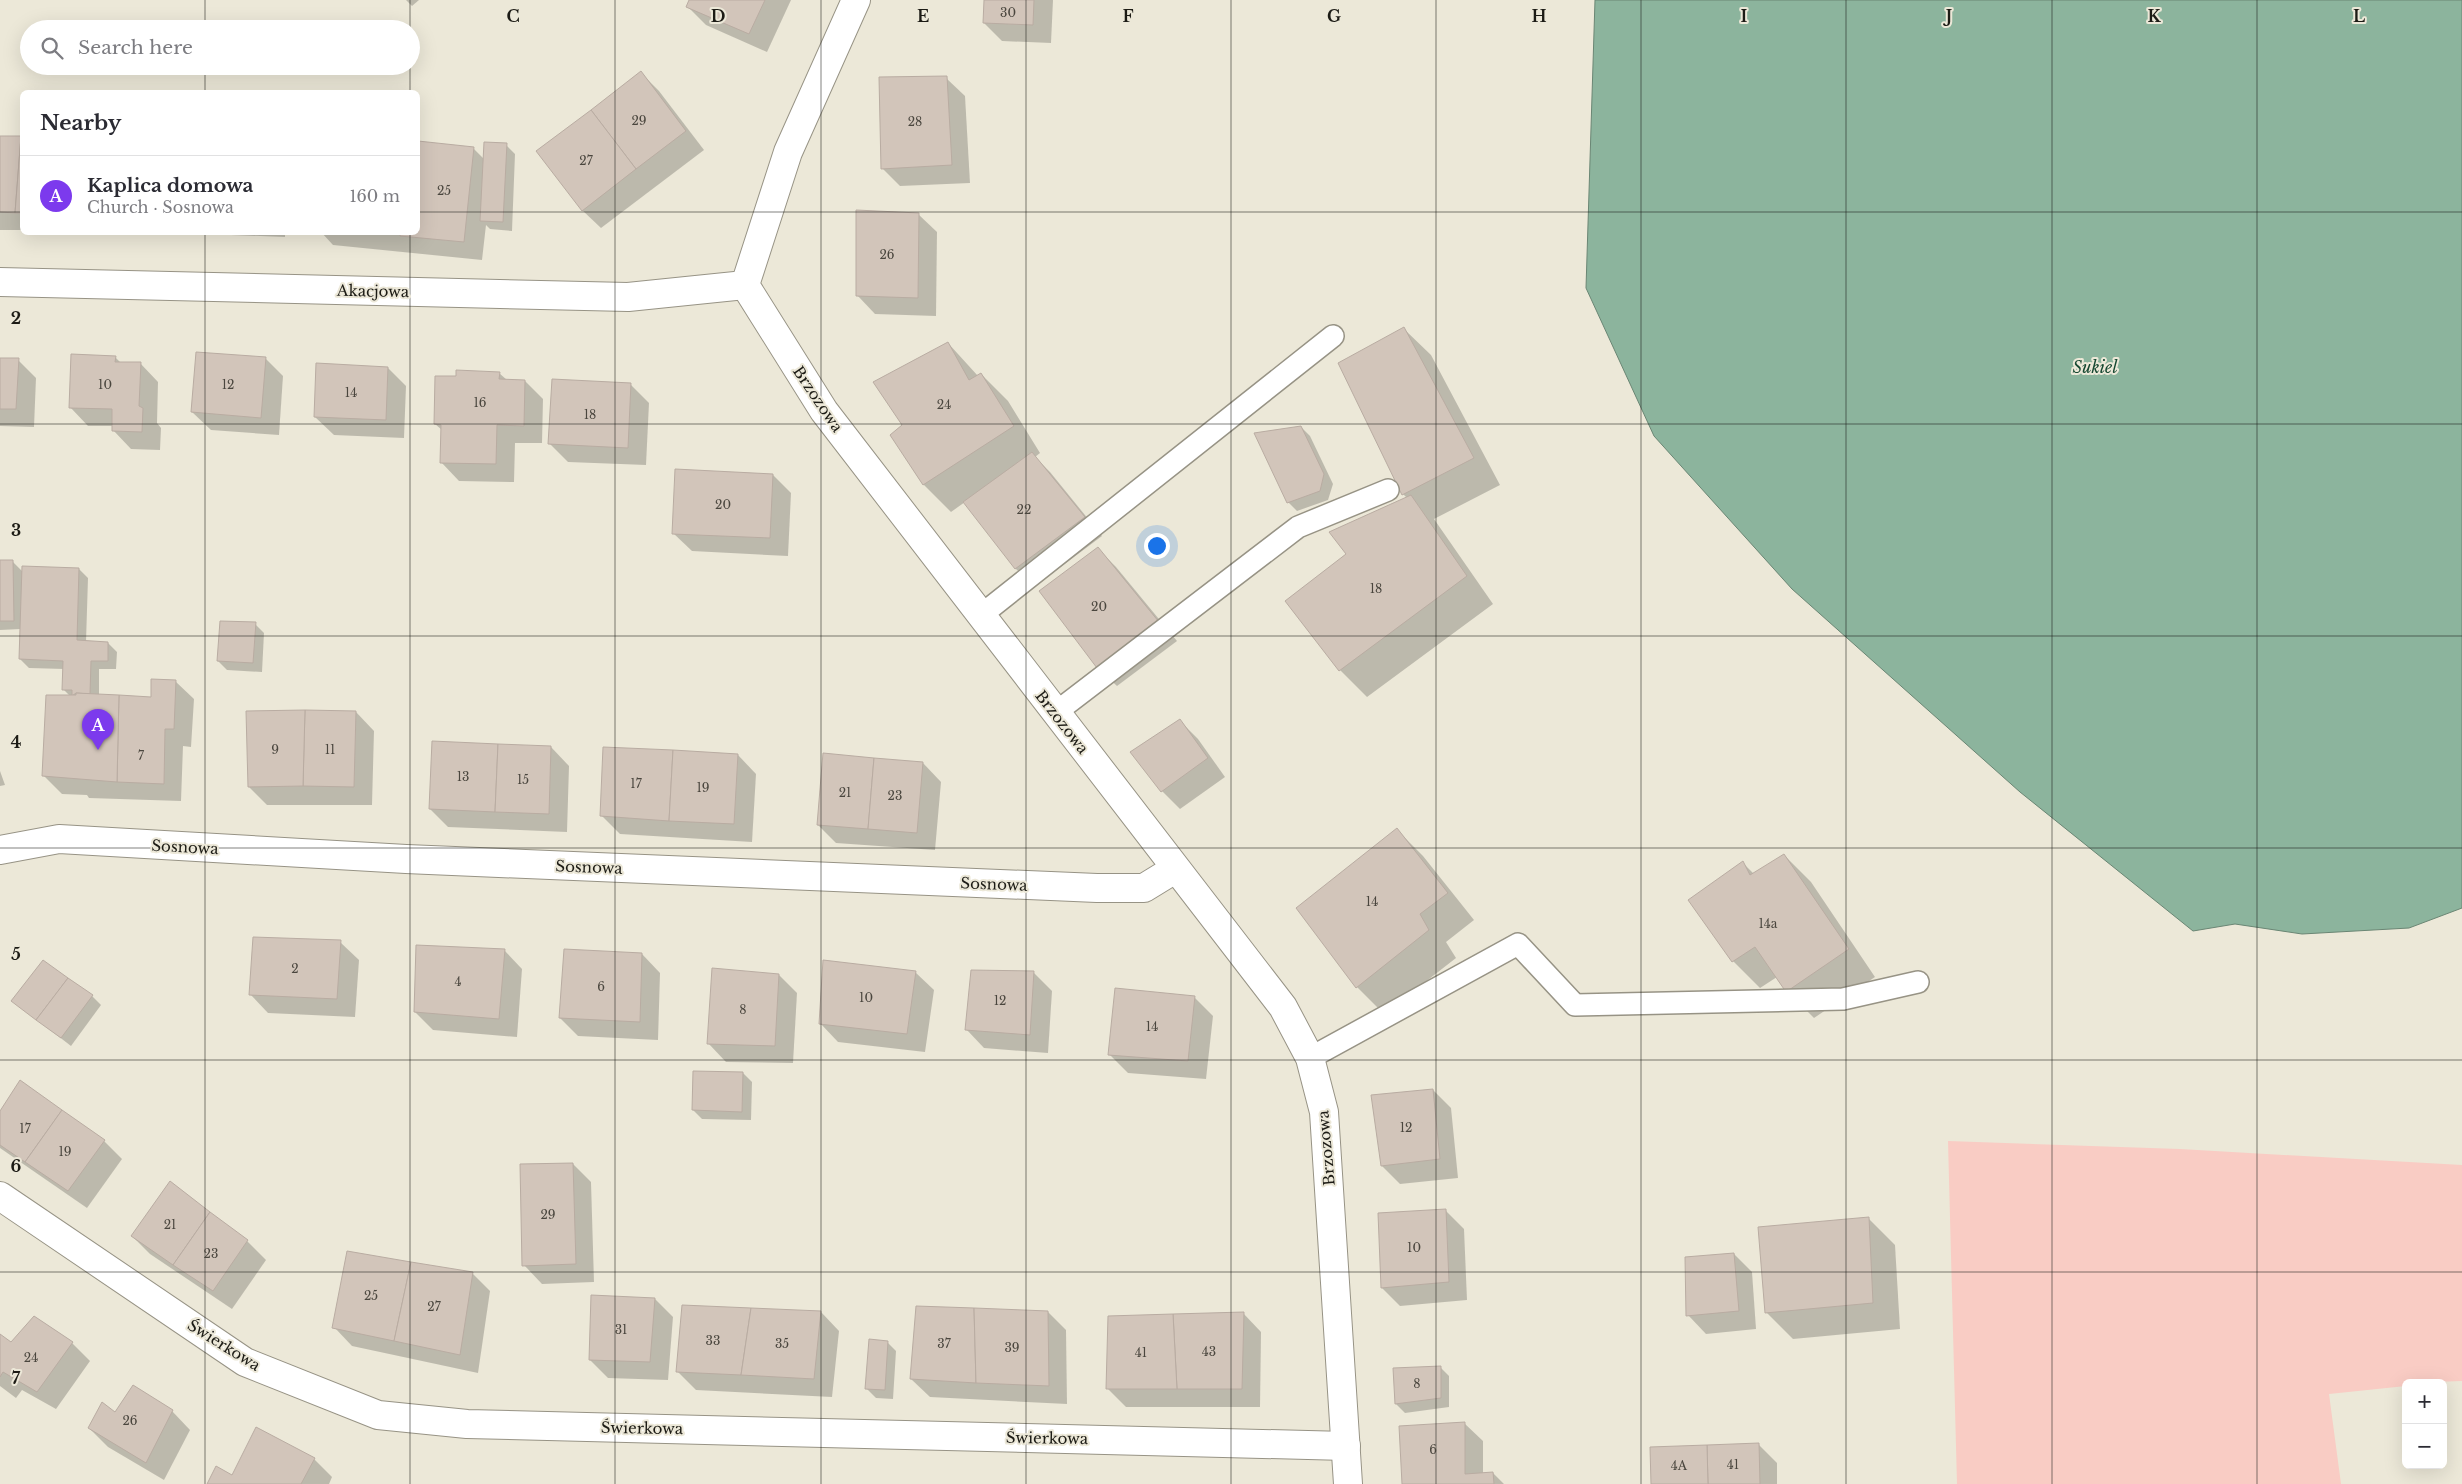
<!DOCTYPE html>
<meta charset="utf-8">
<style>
:root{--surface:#fff;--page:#f7f7f7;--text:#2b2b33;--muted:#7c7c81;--line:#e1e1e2;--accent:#7c3aed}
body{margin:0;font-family:"Libre Baskerville",serif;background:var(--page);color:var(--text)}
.controls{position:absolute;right:15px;bottom:15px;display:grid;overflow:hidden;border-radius:8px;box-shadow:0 5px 20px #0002}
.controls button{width:45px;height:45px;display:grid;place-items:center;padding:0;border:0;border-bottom:1px solid var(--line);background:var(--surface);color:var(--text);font:25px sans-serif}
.you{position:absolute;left:1156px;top:545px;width:18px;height:18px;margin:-12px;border:4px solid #fff;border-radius:50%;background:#1a73e8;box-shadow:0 0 0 8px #1a73e833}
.badge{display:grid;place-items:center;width:32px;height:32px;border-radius:50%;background:var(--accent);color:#fff;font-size:16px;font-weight:700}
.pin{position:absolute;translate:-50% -41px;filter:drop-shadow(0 1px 2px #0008)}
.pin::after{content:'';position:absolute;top:26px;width:18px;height:15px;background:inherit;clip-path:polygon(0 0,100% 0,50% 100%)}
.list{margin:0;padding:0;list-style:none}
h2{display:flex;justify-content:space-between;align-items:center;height:65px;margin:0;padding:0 20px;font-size:21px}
h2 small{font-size:16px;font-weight:400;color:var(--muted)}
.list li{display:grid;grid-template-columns:32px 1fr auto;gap:15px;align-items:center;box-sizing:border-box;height:80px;padding:0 20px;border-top:1px solid var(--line)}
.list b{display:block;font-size:19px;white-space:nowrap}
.list p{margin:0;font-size:16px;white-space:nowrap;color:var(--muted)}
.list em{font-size:16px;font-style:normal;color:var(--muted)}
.icon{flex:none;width:28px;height:28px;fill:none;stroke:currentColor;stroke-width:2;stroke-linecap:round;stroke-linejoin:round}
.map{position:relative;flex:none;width:2462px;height:1484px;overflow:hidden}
.search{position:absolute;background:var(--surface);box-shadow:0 5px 20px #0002;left:20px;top:20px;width:400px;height:55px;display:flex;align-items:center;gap:12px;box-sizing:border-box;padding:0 18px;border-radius:28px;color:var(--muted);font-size:19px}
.panel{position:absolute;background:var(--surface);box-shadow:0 5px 20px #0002;left:20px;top:90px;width:400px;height:145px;border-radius:8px}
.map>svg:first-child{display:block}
.green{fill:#f9ccc4}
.water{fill:#8cb49d;stroke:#6a8674}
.shadow{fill:#0003}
.building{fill:#d2c5ba;stroke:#b9aca2}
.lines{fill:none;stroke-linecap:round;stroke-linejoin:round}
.lane-casing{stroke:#979385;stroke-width:24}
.street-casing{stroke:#979385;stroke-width:30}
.lane{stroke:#fff;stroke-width:21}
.street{stroke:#fff;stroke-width:28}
.grid{fill:none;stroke:#1c1b15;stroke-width:1;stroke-opacity:0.55}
.labels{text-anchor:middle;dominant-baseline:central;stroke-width:4;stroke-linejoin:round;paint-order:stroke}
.number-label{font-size:12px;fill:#4a463e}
.street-label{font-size:15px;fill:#1c1b15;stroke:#ece8d8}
.water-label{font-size:16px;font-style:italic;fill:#164831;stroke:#ece8d8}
.grid-label{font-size:16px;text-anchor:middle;font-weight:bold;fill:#1c1b15;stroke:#ece8d8;stroke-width:4;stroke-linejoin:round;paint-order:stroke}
</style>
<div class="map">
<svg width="2462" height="1484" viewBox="0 0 2462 1484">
<rect width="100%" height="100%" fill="#ece8d8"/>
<!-- green -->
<path class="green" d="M1948 1141 2180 1149 2462 1165V1381L2406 1383V1386L2329 1394 2341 1484H1957Z"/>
<!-- water -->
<path class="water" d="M1595 0H2462V908L2409 928 2302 934 2235 924 2193 931 2020 792 1792 589 1654 436 1586 288Z"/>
<!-- shadow -->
<g class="shadow">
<path d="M406 0H419L412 6Z"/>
<path d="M691 0H791L767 52 706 25 688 7Z"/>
<path d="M985 0H1053L1051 43 1002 41 984 23Z"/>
<path d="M641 73 659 91 704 150 601 228 582 210Z"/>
<path d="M946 78 965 96 970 183 900 186 882 168Z"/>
<path d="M22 137V230H0V138Z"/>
<path d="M418 143 474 149 484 159 506 145 515 154 512 231 490 229 486 225 482 260 333 245 321 232H418Z"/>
<path d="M918 214 937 232 936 316 875 314 857 295Z"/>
<path d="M156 232H285V237Z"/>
<path d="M1404 329 1431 355 1500 485 1434 519 1493 604 1367 697 1340 670 1407 498 1403 494Z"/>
<path d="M948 343 978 376 981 374 1008 401 1040 453 1035 457 1050 472 1102 536 1034 587 1016 569 965 502 951 512 924 485 891 435 903 426Z"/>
<path d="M115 357 121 363H140L158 382 157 423 161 428 160 450 131 449 113 430V426H88L70 407Z"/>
<path d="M265 358 283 376 279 435 211 430 192 412Z"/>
<path d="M0 359 18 360 36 378 34 427 0 426Z"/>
<path d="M388 368 406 386 404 438 334 435 315 417Z"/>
<path d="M499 373 507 380 525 381 543 399 542 443H515L514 482 459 481 441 462 442 430 435 424 457 378Z"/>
<path d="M553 381 631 385 649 403 646 465 568 462 549 443Z"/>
<path d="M1301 427 1310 436 1333 484 1328 500 1297 511 1288 502Z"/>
<path d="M773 475 791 493 788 556 692 551 673 533Z"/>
<path d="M1098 549 1116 567 1177 641 1117 686 1098 668Z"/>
<path d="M0 561H12L23 572 79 569 88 578 86 642 108 643 117 652 116 669H99V696L152 698 175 681 194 699 191 747 183 746 181 801 89 798 87 795 62 794 44 776 71 697 63 689 64 669 29 668 20 659 21 629 0 630Z"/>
<path d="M255 624 264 633 262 672 227 670 218 661Z"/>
<path d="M356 712 374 731 372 805H267L249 787Z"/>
<path d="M1180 721 1198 739 1225 777 1180 809 1162 791Z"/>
<path d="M551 747 569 766 567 832 448 827 430 809Z"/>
<path d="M738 755 756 774 752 842 620 834 602 816Z"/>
<path d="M923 763 941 782 935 850 836 843 818 825Z"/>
<path d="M0 771 5 785 0 786Z"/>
<path d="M1397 830 1423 856 1474 920 1446 942 1456 958 1384 1014 1357 987Z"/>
<path d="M1784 855 1811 882 1875 977 1814 1018 1787 991 1777 977 1760 988 1733 961 1743 863 1754 874Z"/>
<path d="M340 942 359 960 355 1017 268 1013 250 994Z"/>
<path d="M504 950 522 969 517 1037 433 1030 415 1012Z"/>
<path d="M642 954 660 973 658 1040 578 1036 560 1018Z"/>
<path d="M915 972 934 990 925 1052 838 1042 820 1023Z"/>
<path d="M1033 972 1052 991 1048 1053 984 1048 966 1029Z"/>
<path d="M779 975 797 993 793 1063 726 1062 708 1043Z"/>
<path d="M92 996 101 1005 71 1046 13 1001Z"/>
<path d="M1194 997 1213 1016 1206 1079 1128 1073 1110 1055Z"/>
<path d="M743 1073 752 1082 751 1120 702 1119 693 1110Z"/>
<path d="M1433 1090 1451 1108 1458 1178 1400 1184 1382 1166Z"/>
<path d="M0 1113 104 1141 122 1159 87 1208 0 1148Z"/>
<path d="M573 1164 591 1182 594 1282 542 1284 524 1265Z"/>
<path d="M170 1183 247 1241 266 1260 232 1309 150 1254 132 1236Z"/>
<path d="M1446 1211 1464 1229 1467 1300 1400 1306 1382 1288Z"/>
<path d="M1868 1218 1895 1245 1900 1329 1793 1339 1766 1312Z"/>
<path d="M1734 1254 1752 1272 1756 1329 1706 1334 1688 1315Z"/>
<path d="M472 1273 490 1291 478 1373 352 1346 334 1327Z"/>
<path d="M655 1299 673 1317 668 1380 608 1378 590 1360Z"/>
<path d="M821 1312 839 1331 832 1397 696 1390 678 1372Z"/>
<path d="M1048 1312 1066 1330 1067 1404 930 1397 911 1379Z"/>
<path d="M1243 1313 1261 1332 1260 1407H1126L1107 1388Z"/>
<path d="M0 1335 11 1344 72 1343 90 1361 56 1409 22 1390 16 1398 0 1386Z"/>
<path d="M887 1342 896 1351 893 1399 876 1398 867 1389Z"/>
<path d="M1440 1367 1449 1376V1407L1405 1413 1396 1404Z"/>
<path d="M172 1411 190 1430 164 1480 108 1447 89 1428 116 1413Z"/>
<path d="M1464 1423 1483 1441V1474L1493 1473 1504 1484H1403Z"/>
<path d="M1758 1444 1777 1463V1484H1652Z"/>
<path d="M314 1459 332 1477 329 1484H208L232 1476Z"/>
</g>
<!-- building -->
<g class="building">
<path d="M689 0H765L749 34 686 7Z"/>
<path d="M984 0H1034L1033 25 983 23Z"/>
<path d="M641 71 686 131 636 169 591 110Z"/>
<path d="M947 76 952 165 881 169 879 77Z"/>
<path d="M591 110 636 169 582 211 536 151Z"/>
<path d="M0 136H21L15 213 0 212Z"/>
<path d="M21 136H22V213H15Z"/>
<path d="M418 141 474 147 464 242 400 236V232H418Z"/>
<path d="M484 142 507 143 503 222 480 221Z"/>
<path d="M856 210 919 213 918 298 856 296Z"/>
<path d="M1404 327 1474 458 1402 495 1338 363Z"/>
<path d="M948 342 969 380 981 373 1014 426 923 485 890 435 902 425 873 382Z"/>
<path d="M196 352 266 357 261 418 191 412Z"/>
<path d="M71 354 116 356 115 362H141L139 406 143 408 142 432 112 431V409L69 408Z"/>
<path d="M0 358H19L16 409H0Z"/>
<path d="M316 363 388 367 386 420 314 417Z"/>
<path d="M456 370 500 372 499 379 525 380 524 426 497 425 496 464 440 463 441 425 434 424 435 376H456Z"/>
<path d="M552 379 631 383 628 448 548 444Z"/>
<path d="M1301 426 1324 474 1320 491 1287 503 1254 433Z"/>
<path d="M1032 452 1085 517 1015 569 963 502Z"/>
<path d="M675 469 773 474 770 538 672 534Z"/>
<path d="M1411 495 1467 576 1339 671 1285 601 1346 554 1329 532Z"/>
<path d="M1098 547 1159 622 1097 668 1039 591Z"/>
<path d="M0 560H13L14 621H0Z"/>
<path d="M22 566 79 568 77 640 108 642V661H91L90 694 76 693 72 696V690H62L63 661 19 659Z"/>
<path d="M220 621 256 622 253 663 217 661Z"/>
<path d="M151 679 176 680 174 729H165L164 784 117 782 119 695 151 697Z"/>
<path d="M76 693 119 695 117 782 42 776 46 695H76Z"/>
<path d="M305 710 356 711 354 787 303 786Z"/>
<path d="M305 710 303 786 248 787 246 711Z"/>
<path d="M1180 719 1208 758 1161 792 1130 752Z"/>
<path d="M432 741 498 744 495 812 429 809Z"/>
<path d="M498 744 551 746 549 814 495 812Z"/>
<path d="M603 747 673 750 669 821 600 816Z"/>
<path d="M673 750 738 754 734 824 669 821Z"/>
<path d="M823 753 874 758 868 829 817 825Z"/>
<path d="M874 758 923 762 917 833 868 829Z"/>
<path d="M1397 828 1448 893 1420 914 1429 930 1356 988 1296 908Z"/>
<path d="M1784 854 1849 949 1786 992 1755 947 1732 962 1688 900 1743 861 1750 875Z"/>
<path d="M253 937 341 940 337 999 249 995Z"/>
<path d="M416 945 505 949 499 1019 414 1012Z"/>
<path d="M564 949 642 953 640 1022 559 1018Z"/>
<path d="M43 960 68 978 36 1020 11 1001Z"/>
<path d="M823 960 916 971 907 1034 819 1024Z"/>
<path d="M712 968 779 974 775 1046 707 1044Z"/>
<path d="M971 970 1034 971 1030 1035 965 1030Z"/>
<path d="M68 978 93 995 61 1038 36 1020Z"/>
<path d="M1115 988 1195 996 1188 1061 1108 1055Z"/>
<path d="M693 1071 743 1072 742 1112 692 1110Z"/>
<path d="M20 1080 62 1110 25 1162 0 1145V1111Z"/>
<path d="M1433 1089 1440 1159 1381 1166 1371 1095Z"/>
<path d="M62 1110 105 1140 68 1191 25 1162Z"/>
<path d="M573 1163 576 1264 522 1266 520 1164Z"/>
<path d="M170 1181 210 1212 173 1265 131 1236Z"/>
<path d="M1446 1209 1449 1282 1381 1288 1378 1213Z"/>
<path d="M210 1212 248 1240 213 1291 173 1265Z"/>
<path d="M1869 1217 1873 1303 1765 1313 1758 1227Z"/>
<path d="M347 1251 411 1262 394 1341 332 1328Z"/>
<path d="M1734 1253 1739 1311 1686 1316 1685 1257Z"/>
<path d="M411 1262 473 1272 460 1355 394 1341Z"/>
<path d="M591 1295 655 1298 650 1362 589 1360Z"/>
<path d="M682 1305 751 1308 741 1375 676 1372Z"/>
<path d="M916 1306 974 1308 976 1383 910 1379Z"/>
<path d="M751 1308 821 1311 814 1379 741 1375Z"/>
<path d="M974 1308 1048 1311 1049 1386 976 1383Z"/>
<path d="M1244 1312 1242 1389H1177L1173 1314Z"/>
<path d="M1173 1314 1177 1389H1106L1108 1316Z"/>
<path d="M34 1316 73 1342 37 1392 3 1372 0 1377V1334L11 1342Z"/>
<path d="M869 1339 888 1341 885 1390 865 1389Z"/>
<path d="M1441 1366V1398L1395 1404 1393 1368Z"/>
<path d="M133 1385 173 1410 146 1463 88 1428 102 1402 115 1412Z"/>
<path d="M1465 1422V1474L1493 1472 1494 1484H1402L1399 1426Z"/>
<path d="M256 1427 315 1458 301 1484H207L216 1466 232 1475Z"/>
<path d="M1759 1443 1760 1484H1708L1707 1445Z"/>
<path d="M1707 1445 1708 1484H1651L1650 1447Z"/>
</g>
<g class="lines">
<defs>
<g id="lane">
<path d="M980 616 1333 336"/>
<path d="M1055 713 1298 527 1388 490"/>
<path d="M1310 1058 1518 944 1575 1005 1843 999 1918 982"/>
</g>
<g id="street">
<path d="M856 0 788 152 745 285 824 411 1283 1007 1310 1058 1324 1112 1348 1484"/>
<path d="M0 282 628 297 745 285"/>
<path d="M0 850 59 839 406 859 1097 888H1144L1175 869"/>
<path d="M0 1196 245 1362 378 1415 467 1424 1346 1446"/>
</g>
</defs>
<!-- lane casing -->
<use href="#lane" class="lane-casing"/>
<!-- street casing -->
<use href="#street" class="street-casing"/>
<!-- lane -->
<use href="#lane" class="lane"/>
<!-- street -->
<use href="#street" class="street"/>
</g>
<!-- grid -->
<path class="grid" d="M205 0V29M410 0V29M615 0V1484M821 0V1484M1026 0V1484M1231 0V1484M1436 0V1484M1641 0V1484M1846 0V1484M2052 0V1484M2257 0V1484M205 66V92M410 66V92M0 212H22M418 212H2462M205 232V1484M410 232V1484M0 424H2462M0 636H2462M0 848H2462M0 1060H2462M0 1272H2462"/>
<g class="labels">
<!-- number labels -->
<g class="number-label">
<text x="1008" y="12">30</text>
<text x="639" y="120">29</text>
<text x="915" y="121">28</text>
<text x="586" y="160">27</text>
<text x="444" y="190">25</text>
<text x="887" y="254">26</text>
<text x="105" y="384">10</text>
<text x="228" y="384">12</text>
<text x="351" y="392">14</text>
<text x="480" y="402">16</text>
<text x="944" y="404">24</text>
<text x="590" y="414">18</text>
<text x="723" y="504">20</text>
<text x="1024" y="509">22</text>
<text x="1376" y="588">18</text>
<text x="1099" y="606">20</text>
<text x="275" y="749">9</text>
<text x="330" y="749">11</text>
<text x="141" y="755">7</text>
<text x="463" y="776">13</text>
<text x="523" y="779">15</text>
<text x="636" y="783">17</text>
<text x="703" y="787">19</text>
<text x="845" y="792">21</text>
<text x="895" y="795">23</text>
<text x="1372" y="901">14</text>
<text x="1768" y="923">14a</text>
<text x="295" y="968">2</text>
<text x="458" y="981">4</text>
<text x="601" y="986">6</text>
<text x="866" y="997">10</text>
<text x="1000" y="1000">12</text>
<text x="743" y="1009">8</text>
<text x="1152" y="1026">14</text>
<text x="1406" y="1127">12</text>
<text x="25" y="1128">17</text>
<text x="65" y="1151">19</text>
<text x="548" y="1214">29</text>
<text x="170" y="1224">21</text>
<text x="1414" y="1247">10</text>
<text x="211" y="1253">23</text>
<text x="371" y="1295">25</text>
<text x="434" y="1306">27</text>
<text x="621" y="1329">31</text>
<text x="713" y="1340">33</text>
<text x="782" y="1343">35</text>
<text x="944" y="1343">37</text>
<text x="1012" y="1347">39</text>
<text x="1209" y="1351">43</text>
<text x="1141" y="1352">41</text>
<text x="31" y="1357">24</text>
<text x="1417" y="1383">8</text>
<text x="130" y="1420">26</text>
<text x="1433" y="1449">6</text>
<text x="1733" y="1464">41</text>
<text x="1679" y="1465">4A</text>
</g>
<!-- street labels -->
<g class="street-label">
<text transform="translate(373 291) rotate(1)">Akacjowa</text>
<text transform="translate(818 399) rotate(56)">Brzozowa</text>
<text transform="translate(1062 722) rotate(52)">Brzozowa</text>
<text transform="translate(185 847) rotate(3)">Sosnowa</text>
<text transform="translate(589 867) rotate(2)">Sosnowa</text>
<text transform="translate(994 884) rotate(2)">Sosnowa</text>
<text transform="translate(1326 1148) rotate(-95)">Brzozowa</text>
<text transform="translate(224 1345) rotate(32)">Świerkowa</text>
<text transform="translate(642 1428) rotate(1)">Świerkowa</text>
<text transform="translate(1047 1438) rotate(1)">Świerkowa</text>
</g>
<!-- water labels -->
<g class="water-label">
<text x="2095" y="367">Sukiel</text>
</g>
</g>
<g class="grid-label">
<text x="513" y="22">C</text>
<text x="718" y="22">D</text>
<text x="923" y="22">E</text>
<text x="1128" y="22">F</text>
<text x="1334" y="22">G</text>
<text x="1539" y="22">H</text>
<text x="1744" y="22">I</text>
<text x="1949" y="22">J</text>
<text x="2154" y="22">K</text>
<text x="2359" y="22">L</text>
<text x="16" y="324">2</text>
<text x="16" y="536">3</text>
<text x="16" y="748">4</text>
<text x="16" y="960">5</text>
<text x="16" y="1172">6</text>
<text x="16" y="1384">7</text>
</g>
</svg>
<div class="controls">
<button>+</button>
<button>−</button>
</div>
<div class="you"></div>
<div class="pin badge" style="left:98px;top:750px">A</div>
<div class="search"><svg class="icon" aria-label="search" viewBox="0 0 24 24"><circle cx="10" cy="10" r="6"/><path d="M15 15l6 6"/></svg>Search here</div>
<section class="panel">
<h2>Nearby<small></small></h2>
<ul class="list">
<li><span class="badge">A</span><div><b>Kaplica domowa</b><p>Church · Sosnowa</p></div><em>160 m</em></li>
</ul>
</section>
</div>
